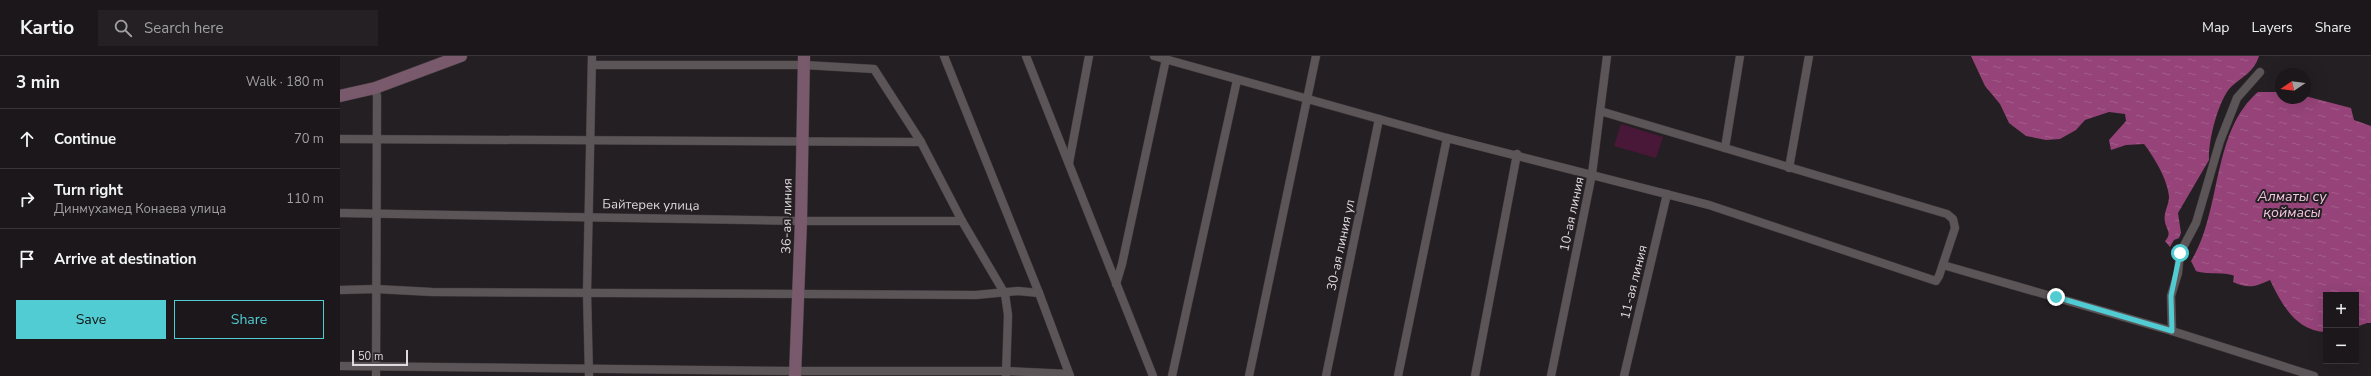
<!DOCTYPE html>
<meta charset="utf-8">
<style>
:root{--surface:#1b171a;--page:#242023;--text:#f1f3f6;--muted:#a09fa2;--line:#393639;--accent:#51ccd2}
body{margin:0;font-family:"Nunito Sans",sans-serif;background:var(--page);color:var(--text)}
.controls{position:absolute;right:12px;bottom:12px;display:grid;overflow:hidden;border-radius:0px;box-shadow:0 4px 16px #0002}
.controls button{width:36px;height:36px;display:grid;place-items:center;padding:0;border:0;border-bottom:1px solid var(--line);background:var(--surface);color:var(--text);font:20px sans-serif}
.compass{position:absolute;left:1935px;top:12px;width:36px;height:36px;border-radius:50%;background:var(--surface);box-shadow:0 4px 16px #0002;rotate:257deg}
.scale{position:absolute;left:12px;bottom:10px;width:56px;box-sizing:border-box;padding-left:4px;border:2px solid #ded9dc;border-top:0;font-size:11px;line-height:14px;white-space:nowrap;color:#ded9dc;-webkit-text-stroke:3px #241f22;paint-order:stroke}
.stop{position:absolute;width:12px;height:12px;margin:-9px;border:3px solid #51ccd2;border-radius:50%;background:#fff}
.stop.end{background:#51ccd2;border-color:#fff;box-shadow:0 1px 4px #0008}
.list{margin:0;padding:0;list-style:none}
h2{display:flex;justify-content:space-between;align-items:center;height:52px;margin:0;padding:0 16px;font-size:17px}
h2 small{font-size:13px;font-weight:400;color:var(--muted)}
.list li{display:grid;grid-template-columns:26px 1fr auto;gap:12px;align-items:center;box-sizing:border-box;height:60px;padding:0 16px;border-top:1px solid var(--line)}
.list b{display:block;font-size:15px;white-space:nowrap}
.list p{margin:0;font-size:13px;white-space:nowrap;color:var(--muted)}
.list em{font-size:13px;font-style:normal;color:var(--muted)}
.actions{display:flex;gap:8px;padding:12px 16px}
.actions a{flex:1;padding:9px 0;border:1px solid var(--accent);border-radius:0px;text-align:center;font-size:14px;color:var(--accent)}
.actions .main{background:var(--accent);color:#111}
.icon{flex:none;width:22px;height:22px;fill:none;stroke:currentColor;stroke-width:2;stroke-linecap:round;stroke-linejoin:round}
.map{position:relative;flex:none;width:2031px;height:320px;overflow:hidden}
header{display:flex;align-items:center;gap:24px;box-sizing:border-box;height:56px;padding:0 20px;background:var(--surface);border-bottom:1px solid var(--line)}
header strong{font-size:19px}
nav{display:flex;gap:22px;margin-inline-start:auto;font-size:14px}
.search{width:280px;height:36px;background:var(--page);display:flex;align-items:center;gap:10px;box-sizing:border-box;padding:0 14px;border-radius:0px;color:var(--muted);font-size:15px}
main{display:flex}
aside{flex:1;background:var(--surface)}
.map>svg:first-child{display:block}
.green{fill:#491838}
.water{fill:url(#water-ripples)}
.lines{fill:none;stroke-linecap:round;stroke-linejoin:round}
.street-casing{stroke:#403a3d;stroke-width:9}
.secondary-casing{stroke:#403a3d;stroke-width:13}
.street{stroke:#5c5558;stroke-width:8}
.secondary{stroke:#79596c;stroke-width:12}
.route{stroke:#51ccd2;stroke-width:5}
.labels{text-anchor:middle;dominant-baseline:central;stroke-width:4;stroke-linejoin:round;paint-order:stroke}
.street-label{font-size:13px;fill:#ded9dc;stroke:#241f22}
.water-label{font-size:14px;font-style:italic;fill:#f3c5df;stroke:#241f22}
</style>
<header>
<strong>Kartio</strong>
<div class="search"><svg class="icon" aria-label="search" viewBox="0 0 24 24"><circle cx="10" cy="10" r="6"/><path d="M15 15l6 6"/></svg>Search here</div>
<nav><a>Map</a><a>Layers</a><a>Share</a></nav>
</header>
<main>
<aside>
<h2>3 min<small>Walk · 180 m</small></h2>
<ul class="list">
<li><svg class="icon" aria-label="ahead" viewBox="0 0 24 24"><path d="M12 20V5M6 11l6-6 6 6"/></svg><div><b>Continue</b></div><em>70 m</em></li>
<li><svg class="icon" aria-label="right" viewBox="0 0 24 24"><path d="M7 20v-9h11M14 6l5 5-5 5"/></svg><div><b>Turn right</b><p>Динмухамед Конаева улица</p></div><em>110 m</em></li>
<li><svg class="icon" aria-label="arrive" viewBox="0 0 24 24"><path d="M6 21V4h12l-3 4 3 4H6"/></svg><div><b>Arrive at destination</b></div></li>
</ul>
<div class="actions"><a class="main">Save</a><a>Share</a></div>
</aside>
<div class="map">
<svg width="2031" height="320" viewBox="0 0 2031 320">
<defs>
<pattern id="water-ripples" width="26" height="14" patternUnits="userSpaceOnUse"><rect width="26" height="14" fill="#954378"/><path d="M2 4q2-2 4 0t4 0M15 11q2-2 4 0t4 0" fill="none" stroke="#a35e8b"/></pattern>
</defs>
<rect width="100%" height="100%" fill="#241f22"/>
<!-- green -->
<path class="green" d="M1281 68 1323 81 1316 102 1274 90Z"/>
<!-- water -->
<g class="water">
<path d="M1631 0H1919C1914 16 1903 20 1891 31 1878 44 1868 86 1869 104L1838 157 1841 177 1839 182 1834 184 1830 191 1825 185C1832 177 1827 175 1825 166 1823 157 1829 149 1829 141 1828 124 1814 101 1804 88L1786 89 1771 94 1769 84 1786 65 1785 58 1769 56 1745 64 1736 74 1720 83 1706 84 1686 80 1669 67 1660 48 1645 30Z"/>
<path d="M1918 36H1941V42H1965V40L2011 52 2014 64 2031 70V267H2027L2016 271V239H1986V276C1956 275 1942 249 1930 224 1914 231 1909 233 1893 226L1894 220C1888 216 1867 219 1856 215L1851 205C1882 156 1871 76 1918 36Z"/>
</g>
<g class="lines">
<defs>
<g id="street">
<path d="M604 0 699 237 730 320"/>
<path d="M686 0 813 320"/>
<path d="M814 0 1107 82 1369 149 1596 225 1599 220 1615 172 1613 163 1607 158 1260 55"/>
<path d="M252 9H464L534 13 581 86 622 165 665 238 668 259 666 319"/>
<path d="M35 32 37 40 36 320"/>
<path d="M0 83 581 86"/>
<path d="M1385 92 1400 0"/>
<path d="M729 107 749 0"/>
<path d="M1449 112 1469 0"/>
<path d="M0 157 461 165H622"/>
<path d="M1603 209 1832 275 1974 320"/>
<path d="M776 228 782 208 826 3"/>
<path d="M0 234 36 233 92 236 636 239 678 235 699 237"/>
<path d="M1832 275 1831 240 1838 217 1840 197 1856 167 1880 85 1897 42 1920 16"/>
<path d="M0 310 455 315H666L729 318"/>
<path d="M249 320 247 236 252 0"/>
<path d="M832 320 897 24"/>
<path d="M909 320 976 0"/>
<path d="M986 320 1039 63"/>
<path d="M1058 320 1107 82"/>
<path d="M1135 320 1177 98"/>
<path d="M1211 320 1252 118 1267 0"/>
<path d="M1284 320 1327 138"/>
</g>
<g id="secondary">
<path d="M0 40 35 32 121 0"/>
<path d="M455 320 461 165 464 0"/>
</g>
</defs>
<!-- street casing -->
<use href="#street" class="street-casing"/>
<!-- secondary casing -->
<use href="#secondary" class="secondary-casing"/>
<!-- street -->
<use href="#street" class="street"/>
<!-- secondary -->
<use href="#secondary" class="secondary"/>
</g>
<g class="lines">
<!-- route -->
<path class="route" d="M1716 241 1832 275 1831 240 1840 197"/>
</g>
<g class="labels">
<!-- street labels -->
<g class="street-label">
<text transform="translate(311 149) rotate(1)">Байтерек улица</text>
<text transform="translate(1232 158) rotate(-78)">10-ая линия</text>
<text transform="translate(447 160) rotate(-89)">36-ая линия</text>
<text transform="translate(1001 189) rotate(-78)">30-ая линия ул</text>
<text transform="translate(1294 226) rotate(-76)">11-ая линия</text>
</g>
<!-- water labels -->
<g class="water-label">
<text x="1952" y="140">Алматы су<tspan x="1952" dy="16">қоймасы</tspan></text>
</g>
</g>
</svg>
<div class="controls">
<button>+</button>
<button>−</button>
</div>
<svg class="compass" viewBox="-18 -18 36 36"><path d="M0-13l5 13h-10z" fill="#e53935"/><path d="M0 13l5-13h-10z" fill="#a09fa2"/></svg>
<div class="scale">50 m</div>
<div class="stop" style="left:1840px;top:197px"></div>
<div class="stop end" style="left:1716px;top:241px"></div>
</div>
</main>
